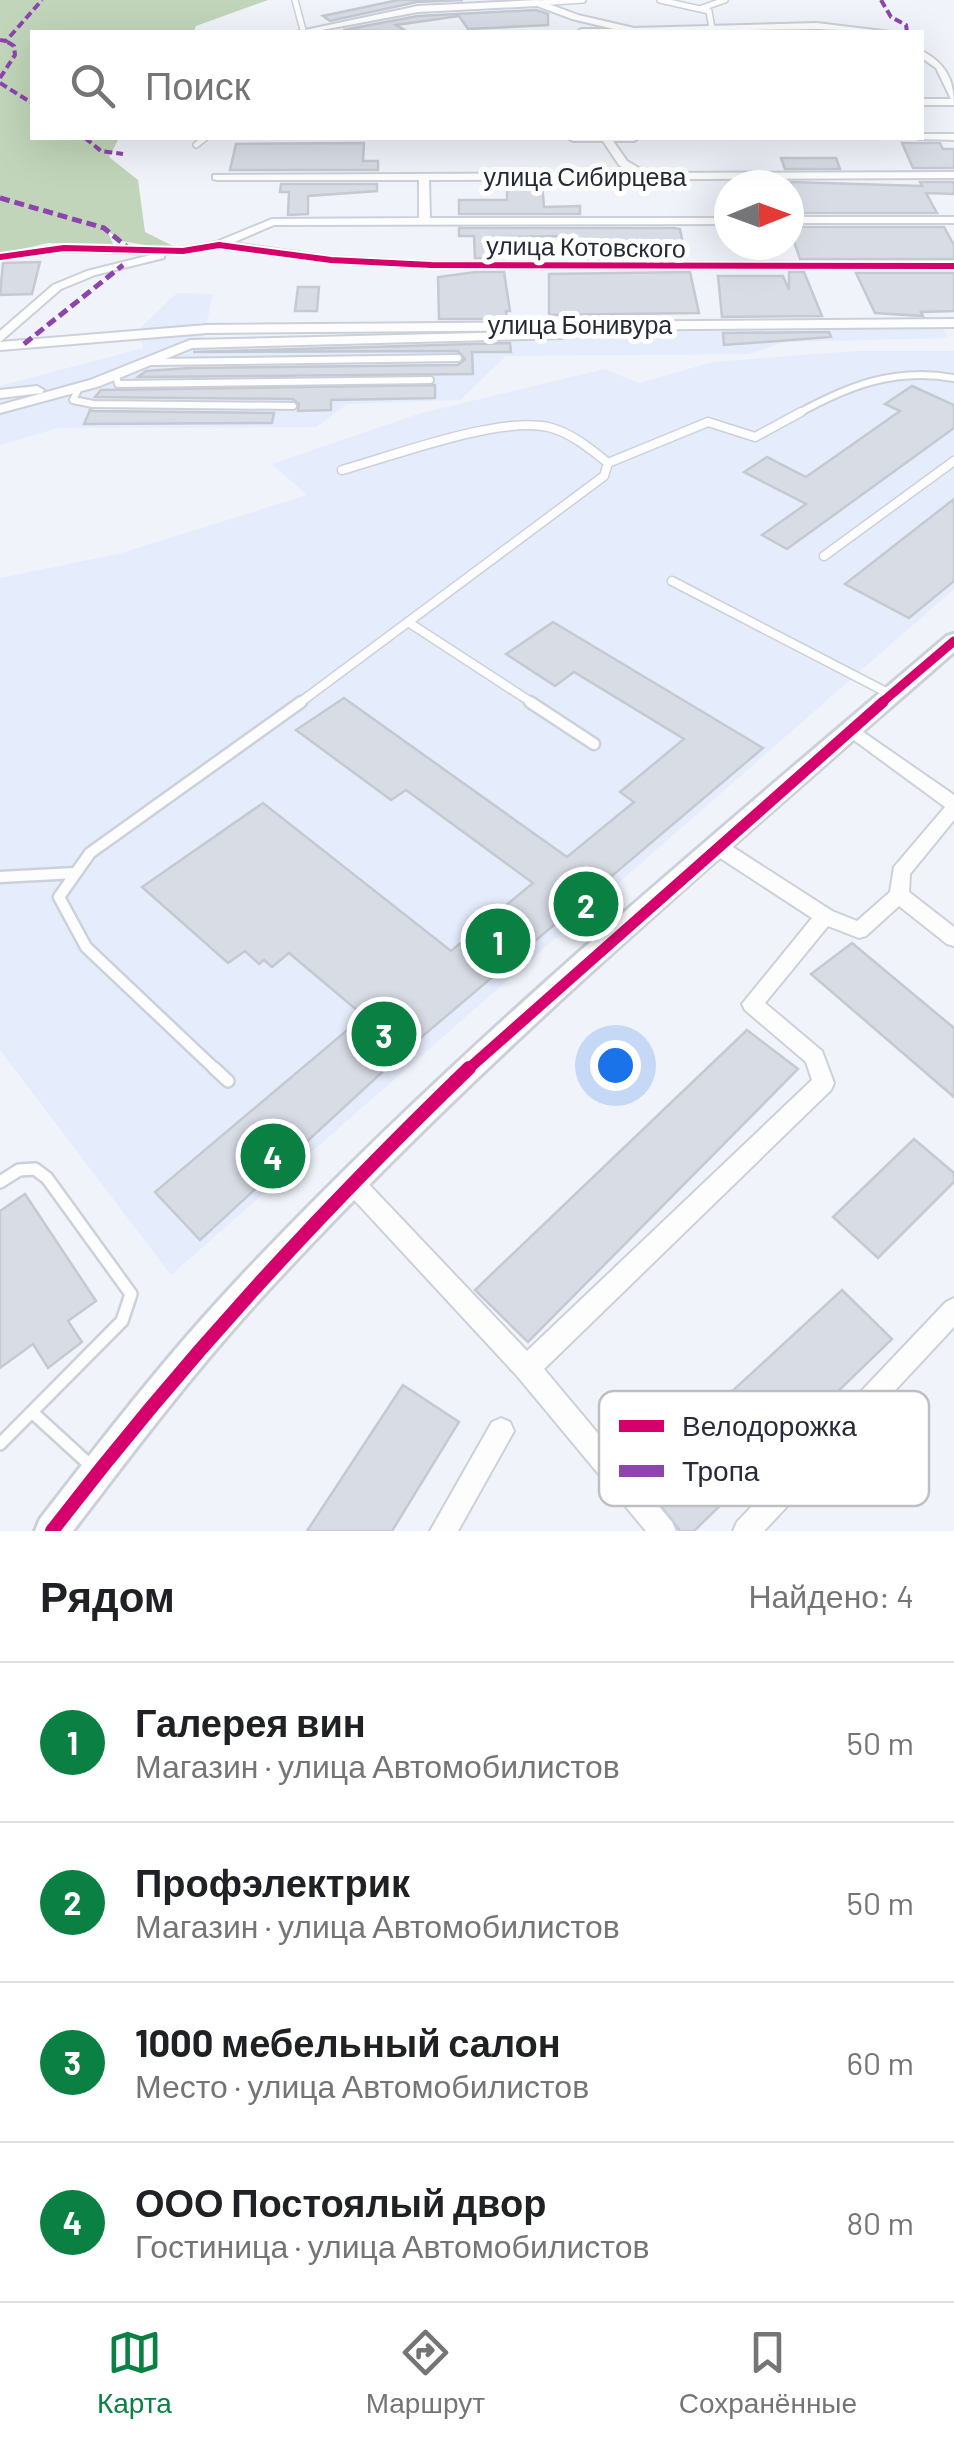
<!DOCTYPE html>
<html lang="ru">
<meta charset="utf-8">
<style>
:root{--surface:#fff;--page:#f2f2f2;--text:#202124;--muted:#757577;--line:#e0e0e0;--accent:#0b8043}
body{margin:0;font-family:Barlow,sans-serif;background:var(--page);color:var(--text)}
.compass{position:absolute;left:714px;top:170px;width:90px;height:90px;border-radius:50%;background:var(--surface);box-shadow:0 10px 40px #0002;rotate:89deg}
.you{position:absolute;left:615px;top:1065px;width:35px;height:35px;margin:-25px;border:8px solid #fff;border-radius:50%;background:#1a73e8;box-shadow:0 0 0 15px #1a73e833}
.badge{display:grid;place-items:center;width:65px;height:65px;border-radius:50%;background:var(--accent);color:#fff;font-size:32px;font-weight:700}
.pin{position:absolute;translate:-50% -50%;border:5px solid #fff;box-shadow:0 2px 10px #0006}
.list{margin:0;padding:0;list-style:none}
h2{display:flex;justify-content:space-between;align-items:center;height:130px;margin:0;padding:0 40px;font-size:42px}
h2 small{font-size:32px;font-weight:400;color:var(--muted)}
.list li{display:grid;grid-template-columns:65px 1fr auto;gap:30px;align-items:center;box-sizing:border-box;height:160px;padding:0 40px;border-top:2px solid var(--line)}
.list b{display:block;font-size:38px;white-space:nowrap}
.list p{margin:0;font-size:32px;white-space:nowrap;color:var(--muted)}
.list em{font-size:32px;font-style:normal;color:var(--muted)}
.icon{flex:none;width:55px;height:55px;fill:none;stroke:currentColor;stroke-width:2;stroke-linecap:round;stroke-linejoin:round}
.map{position:relative;flex:none;width:954px;height:1531px;overflow:hidden}
.search{position:absolute;background:var(--surface);box-shadow:0 10px 40px #0002;left:30px;right:30px;top:30px;height:110px;display:flex;align-items:center;gap:25px;box-sizing:border-box;padding:0 35px;border-radius:0px;color:var(--muted);font-size:38px}
.sheet{height:770px;background:var(--surface)}
nav{display:flex;justify-content:space-around;align-items:center;box-sizing:border-box;height:140px;border-top:2px solid var(--line);background:var(--surface);font-size:28px;color:var(--muted)}
nav a{display:grid;justify-items:center;gap:5px}
nav .on{color:var(--accent)}
.map>svg:first-child{display:block}
.built{fill:#e5ecfc}
.forest{fill:#c0d5b9}
.building{fill:#d8dce5;stroke:#c5c9d1;stroke-width:2.5}
.lines{fill:none;stroke-linecap:round;stroke-linejoin:round}
.service-far4-casing{stroke:#ccd1d9;stroke-width:8}
.service-far3-casing{stroke:#ccd1d9;stroke-width:10}
.service-far2-casing{stroke:#ccd1d9;stroke-width:11}
.service-far1-casing{stroke:#ccd1d9;stroke-width:15}
.service-casing{stroke:#ccd1d9;stroke-width:16}
.minor-casing{stroke:#ccd1d9;stroke-width:4}
.tertiary-casing{stroke:#ccd1d9;stroke-width:6}
.service-far4{stroke:#fdfdfe;stroke-width:5}
.service-far3{stroke:#fdfdfe;stroke-width:6}
.service-far2{stroke:#fdfdfe;stroke-width:8}
.service-far1{stroke:#fdfdfe;stroke-width:10}
.service{stroke:#fdfdfe;stroke-width:11}
.minor{fill:#fdfdfe;fill-rule:evenodd}
.tertiary{fill:#fdfdfe;fill-rule:evenodd}
.quiet-far1{stroke:#8e44ad;stroke-width:4;stroke-dasharray:8 4;stroke-linecap:butt}
.quiet{stroke:#8e44ad;stroke-width:5;stroke-dasharray:10 5;stroke-linecap:butt}
.cycleway-far3-casing{stroke:#fff;stroke-width:10}
.cycleway-far2-casing{stroke:#fff;stroke-width:14}
.cycleway-far1-casing{stroke:#fff;stroke-width:18}
.cycleway-casing{stroke:#fff;stroke-width:20}
.cycleway-far3{stroke:#d6006c;stroke-width:6}
.cycleway-far2{stroke:#d6006c;stroke-width:9}
.cycleway-far1{stroke:#d6006c;stroke-width:11}
.cycleway{stroke:#d6006c;stroke-width:14}
.labels{text-anchor:middle;dominant-baseline:central;stroke-width:10;stroke-linejoin:round;paint-order:stroke}
.far-street-label{font-size:25px;fill:#262b37;stroke:#fff}
.key{fill:#fff;stroke:#bebfc3;stroke-width:2.5}
.key-label{font-size:28px;fill:#262b37}
</style>
<div class="map">
<svg width="954" height="1531" viewBox="0 0 954 1531">
<rect width="100%" height="100%" fill="#f0f3fa"/>
<!-- built -->
<g class="built">
<path d="M177 293 213 294 203 339 942 326 948 338 785 342 749 354 506 356 460 400 347 404 316 427 58 428 0 445V386L143 348 141 327Z"/>
<path d="M855 351H954V589L171 1275 0 1050V578L118 554 307 495 272 464 418 414 605 369 639 383 713 362Z"/>
</g>
<!-- forest -->
<path class="forest" d="M0 0H268L196 26 194 32H32V138H119L109 157 138 180 145 232 183 251 121 241 107 230 113 244 48 243 0 254Z"/>
<!-- building -->
<g class="building">
<path d="M398 0H463L417 2 330 21 323 16Z"/>
<path d="M536 10 548 14V25L468 29 459 16 396 25 408 32 343 30 418 16Z"/>
<path d="M364 143 363 161H378V170H230L236 144Z"/>
<path d="M902 143H940L943 149H954V168H913Z"/>
<path d="M781 158H836L840 169H785Z"/>
<path d="M791 182 922 186 920 182H954V194L926 193 937 213H789V208H802Z"/>
<path d="M507 183H542L544 207 580 206V214H459V200H507Z"/>
<path d="M281 184H377V191L308 196V214L288 215 289 192H280Z"/>
<path d="M789 227H944L954 245V259H800Z"/>
<path d="M459 228H674L680 229 686 259H570L566 236 501 237 502 258H475L474 236H459Z"/>
<path d="M40 262 32 294 0 295 3 263Z"/>
<path d="M476 272H504L510 311H506L507 319H439L438 277Z"/>
<path d="M690 272 699 313 549 315V274Z"/>
<path d="M789 272H804L822 316 722 317 718 276H783L789 290Z"/>
<path d="M856 273H954V311L921 312 923 316 875 313Z"/>
<path d="M298 287H319L317 311H295Z"/>
<path d="M829 332 831 337 724 345 723 333Z"/>
<path d="M510 343 511 352H472L473 374 138 377 146 371 190 368 458 365 465 359 458 351 193 352Z"/>
<path d="M435 385V398L331 400V410L298 411 299 404 293 399 95 397 101 390Z"/>
<path d="M912 386 954 405V428L787 549 762 535 806 504 744 472 767 457 806 477 900 411 885 404Z"/>
<path d="M90 410 93 411 274 413 272 423 84 424Z"/>
<path d="M954 499V581L909 618 845 584Z"/>
<path d="M553 622 763 748 405 1051 200 1240 155 1192 364 1016 289 953 272 967 264 960 259 964 245 951 228 963 142 887 263 803 451 951 533 883 406 790 391 800 296 730 344 698 567 857 634 802 620 792 684 739 574 672 555 686 506 654Z"/>
<path d="M852 943 954 1028V1097L811 974Z"/>
<path d="M747 1030 798 1069 528 1342 475 1290Z"/>
<path d="M914 1139 954 1173V1182L878 1258 833 1217Z"/>
<path d="M25 1194 96 1301 68 1321 82 1342 48 1368 33 1344 0 1368V1211Z"/>
<path d="M842 1290 892 1339 694 1531H680L639 1477Z"/>
<path d="M403 1385 459 1422 392 1531H307Z"/>
</g>
<g class="lines">
<defs>
<g id="service-far4">
<path d="M295 0 303 30"/>
<path d="M660 0 709 11 712 29"/>
<path d="M538 3 583 0"/>
<path d="M702 8 725 0"/>
<path d="M196 145 205 138"/>
</g>
<g id="service-far3">
<path d="M151 362 458 358"/>
<path d="M116 375 118 384 430 380"/>
<path d="M79 388 73 400 93 404 293 406"/>
<path d="M797 414C848 386 895 367 954 378"/>
</g>
<g id="service-far2">
<path d="M342 470C393 456 498 416 548 427 570 432 591 449 608 463"/>
<path d="M824 556 954 461"/>
<path d="M672 581 890 694"/>
<path d="M408 622 534 704"/>
<path d="M298 704 604 476 608 463 708 422 755 437 801 412"/>
</g>
<g id="service-far1">
<path d="M530 702 594 744"/>
<path d="M0 877 75 873"/>
<path d="M217 1071 86 947 59 897 90 853 301 702"/>
</g>
<g id="service">
<path d="M214 1068 228 1081"/>
<path d="M0 1182 19 1170 35 1169 47 1178 131 1294 122 1321 0 1444"/>
<path d="M32 1412 91 1466"/>
</g>
<g id="minor">
<path d="M538 0 578 15 634 28 817 23 891 32 817 29 577 32 581 29H614L572 19 537 6 418 12 311 32H296L418 6Z"/>
<path d="M922 51C945 63 954 79 954 105H922V99H951L936 68 922 58Z"/>
<path d="M922 134H954V140L918 139Z"/>
<path d="M568 138H639L634 141H613L627 161 647 173 954 172V178L429 180 430 218H729V224L274 225 232 243 331 257 431 262 954 263V269L431 268 331 263 219 248 183 254H164V258L95 275 61 289 0 342V331L53 285 87 271 155 254 64 251 0 260V254L64 245 183 248 216 242 272 219 419 218V180H217L213 179V175L632 173 619 165 603 141H573Z"/>
<rect x="789" y="217" width="165" height="6"/>
<path d="M954 319V327L207 333 0 350V342L207 325Z"/>
<path d="M559 331 563 332V338L192 348 100 386 0 413V405L90 380 190 340Z"/>
<path d="M37 386 44 390 42 393 0 398V390Z"/>
<path d="M853 725 954 795V820L910 874 909 892 954 927V946L947 944 899 906 866 936 859 938 828 926 765 1003 822 1051 834 1083 831 1090 544 1369 672 1522 676 1531H646L518 1377 345 1190 342 1183 345 1176 353 1173 361 1176 527 1351 812 1080 806 1062 745 1010 742 1004 812 918 711 852 709 847 711 842H725L832 911 857 921 890 892 894 867 945 807 847 735 844 731Z"/>
<path d="M954 1298V1327L764 1531H733L737 1522 946 1302Z"/>
<path d="M501 1418 510 1422 514 1431 458 1531H430L492 1422Z"/>
</g>
<path id="tertiary" d="M954 634V652C717 859 476 1064 263 1296 195 1370 134 1451 73 1531H35L40 1519C105 1435 169 1352 242 1275 460 1044 705 842 947 636Z"/>
</defs>
<!-- service-far4 casing -->
<use href="#service-far4" class="service-far4-casing"/>
<!-- service-far3 casing -->
<use href="#service-far3" class="service-far3-casing"/>
<!-- service-far2 casing -->
<use href="#service-far2" class="service-far2-casing"/>
<!-- service-far1 casing -->
<use href="#service-far1" class="service-far1-casing"/>
<!-- service casing -->
<use href="#service" class="service-casing"/>
<!-- minor casing -->
<use href="#minor" class="minor-casing"/>
<!-- tertiary casing -->
<use href="#tertiary" class="tertiary-casing"/>
<!-- service-far4 -->
<use href="#service-far4" class="service-far4"/>
<!-- service-far3 -->
<use href="#service-far3" class="service-far3"/>
<!-- service-far2 -->
<use href="#service-far2" class="service-far2"/>
<!-- service-far1 -->
<use href="#service-far1" class="service-far1"/>
<!-- service -->
<use href="#service" class="service"/>
<!-- minor -->
<use href="#minor" class="minor"/>
<!-- tertiary -->
<use href="#tertiary" class="tertiary"/>
<!-- quiet-far1 -->
<g class="quiet-far1">
<path d="M881 0 891 17 906 25 907 32"/>
<path d="M0 40 6 41 42 0"/>
<path d="M0 78 15 55 14 46 6 41"/>
<path d="M0 83 32 103"/>
<path d="M85 138 101 151 123 154"/>
</g>
<!-- quiet -->
<g class="quiet">
<path d="M0 198 104 228 127 247"/>
<path d="M24 344 123 265"/>
</g>
<defs>
<path id="cycleway-far3" d="M0 257 64 248 183 251 219 245 331 260 431 265 954 266"/>
<path id="cycleway-far2" d="M880 704 954 641"/>
<path id="cycleway-far1" d="M466 1071 883 702"/>
<path id="cycleway" d="M52 1531C181 1363 317 1215 469 1068"/>
</defs>
<!-- cycleway-far3 casing -->
<use href="#cycleway-far3" class="cycleway-far3-casing"/>
<!-- cycleway-far2 casing -->
<use href="#cycleway-far2" class="cycleway-far2-casing"/>
<!-- cycleway-far1 casing -->
<use href="#cycleway-far1" class="cycleway-far1-casing"/>
<!-- cycleway casing -->
<use href="#cycleway" class="cycleway-casing"/>
<!-- cycleway-far3 -->
<use href="#cycleway-far3" class="cycleway-far3"/>
<!-- cycleway-far2 -->
<use href="#cycleway-far2" class="cycleway-far2"/>
<!-- cycleway-far1 -->
<use href="#cycleway-far1" class="cycleway-far1"/>
<!-- cycleway -->
<use href="#cycleway" class="cycleway"/>
</g>
<g class="labels">
<!-- far-street labels -->
<g class="far-street-label">
<text x="585" y="176">улица Сибирцева</text>
<text transform="translate(586 246) rotate(1)">улица Котовского</text>
<text x="580" y="324">улица Бонивура</text>
</g>
</g>
<!-- legend -->
<rect x="599" y="1391" width="330" height="115" rx="15" class="key"/>
<rect x="619" y="1420" width="45" height="12" fill="#d6006c"/>
<rect x="619" y="1465" width="45" height="12" fill="#8e44ad"/>
<g class="key-label">
<text x="682" y="1436">Велодорожка</text>
<text x="682" y="1481">Тропа</text>
</g>
</svg>
<svg class="compass" viewBox="-18 -18 36 36"><path d="M0-13l5 13h-10z" fill="#e53935"/><path d="M0 13l5-13h-10z" fill="#757577"/></svg>
<div class="you"></div>
<div class="pin badge" style="left:498px;top:941px">1</div>
<div class="pin badge" style="left:586px;top:904px">2</div>
<div class="pin badge" style="left:384px;top:1034px">3</div>
<div class="pin badge" style="left:273px;top:1156px">4</div>
<div class="search"><svg class="icon" aria-label="search" viewBox="0 0 24 24"><circle cx="10" cy="10" r="6"/><path d="M15 15l6 6"/></svg>Поиск</div>
</div>
<section class="sheet">
<h2>Рядом<small>Найдено: 4</small></h2>
<ul class="list">
<li><span class="badge">1</span><div><b>Галерея вин</b><p>Магазин · улица Автомобилистов</p></div><em>50 m</em></li>
<li><span class="badge">2</span><div><b>Профэлектрик</b><p>Магазин · улица Автомобилистов</p></div><em>50 m</em></li>
<li><span class="badge">3</span><div><b>1000 мебельный салон</b><p>Место · улица Автомобилистов</p></div><em>60 m</em></li>
<li><span class="badge">4</span><div><b>ООО Постоялый двор</b><p>Гостиница · улица Автомобилистов</p></div><em>80 m</em></li>
</ul>
</section>
<nav>
<a class="on"><svg class="icon" aria-label="map" viewBox="0 0 24 24"><path d="M3 6l6-2 6 2 6-2v14l-6 2-6-2-6 2zM9 4v14M15 6v14"/></svg>Карта</a>
<a><svg class="icon" aria-label="directions" viewBox="0 0 24 24"><path d="M12 3l9 9-9 9-9-9zM9 14v-3h6M13 9l2 2-2 2"/></svg>Маршрут</a>
<a><svg class="icon" aria-label="saved" viewBox="0 0 24 24"><path d="M7 4h10v16l-5-4-5 4z"/></svg>Сохранённые</a>
</nav>
